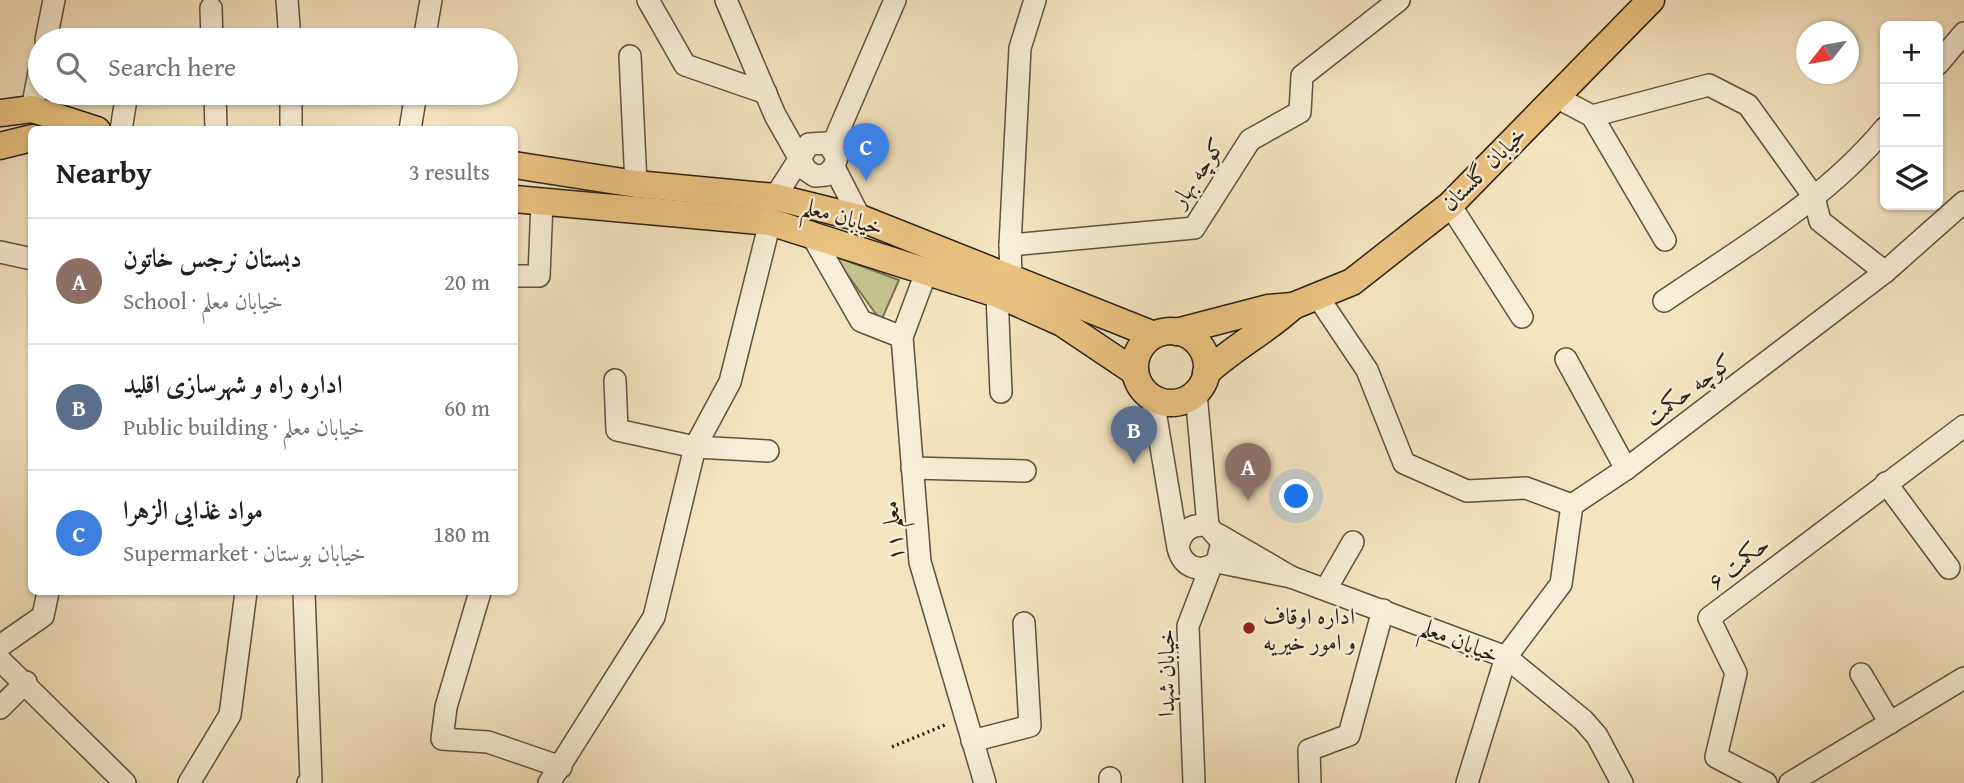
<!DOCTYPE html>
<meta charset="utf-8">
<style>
:root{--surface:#fff;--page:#f6f6f6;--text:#202124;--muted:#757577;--line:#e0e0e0;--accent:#b45309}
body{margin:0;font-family:"Gentium Book Plus",Amiri,serif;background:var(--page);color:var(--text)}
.controls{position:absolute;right:21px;top:21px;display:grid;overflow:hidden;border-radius:10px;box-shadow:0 2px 5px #0004}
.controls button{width:63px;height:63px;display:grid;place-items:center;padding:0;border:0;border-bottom:2px solid var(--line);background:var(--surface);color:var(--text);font:35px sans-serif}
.compass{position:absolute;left:1796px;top:21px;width:63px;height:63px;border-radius:50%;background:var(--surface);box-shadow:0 2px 5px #0004;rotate:239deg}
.you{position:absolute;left:1297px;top:497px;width:24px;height:24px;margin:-18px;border:5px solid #fff;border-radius:50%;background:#1a73e8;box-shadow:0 0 0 10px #1a73e833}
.badge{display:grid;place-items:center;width:46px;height:46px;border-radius:50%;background:var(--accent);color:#fff;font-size:23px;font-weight:700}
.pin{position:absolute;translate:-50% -58px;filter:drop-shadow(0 2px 4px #0008)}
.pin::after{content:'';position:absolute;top:37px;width:24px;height:21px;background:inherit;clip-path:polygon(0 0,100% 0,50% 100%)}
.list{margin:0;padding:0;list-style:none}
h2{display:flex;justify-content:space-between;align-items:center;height:91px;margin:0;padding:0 28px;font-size:30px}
h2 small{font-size:23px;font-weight:400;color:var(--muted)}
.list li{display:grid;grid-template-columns:46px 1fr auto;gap:21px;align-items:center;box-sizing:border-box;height:126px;padding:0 28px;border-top:2px solid var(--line)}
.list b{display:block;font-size:26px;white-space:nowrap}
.list p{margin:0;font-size:23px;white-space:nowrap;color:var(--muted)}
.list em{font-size:23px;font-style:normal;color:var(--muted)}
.icon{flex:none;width:38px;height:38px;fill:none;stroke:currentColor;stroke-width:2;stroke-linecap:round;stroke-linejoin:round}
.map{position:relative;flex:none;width:1964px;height:783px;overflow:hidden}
.search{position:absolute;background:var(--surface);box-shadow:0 2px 5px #0004;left:28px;top:28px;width:490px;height:77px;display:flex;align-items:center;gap:18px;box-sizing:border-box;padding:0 24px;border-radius:38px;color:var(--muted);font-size:26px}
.panel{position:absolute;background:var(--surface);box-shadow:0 2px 5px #0004;left:28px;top:126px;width:490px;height:469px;border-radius:10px}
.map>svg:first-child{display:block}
.green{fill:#c3c28d;stroke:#787152;stroke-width:2}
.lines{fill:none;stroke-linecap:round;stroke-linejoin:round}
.minor-casing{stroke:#5e5141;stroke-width:24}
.major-casing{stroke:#2c2017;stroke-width:29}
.path{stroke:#2c2017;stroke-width:3.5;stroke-dasharray:2 3.5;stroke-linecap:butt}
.minor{stroke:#f8edd6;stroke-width:21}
.major{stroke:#eac280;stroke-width:26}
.poi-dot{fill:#8f2418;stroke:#f8edd6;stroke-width:2.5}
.labels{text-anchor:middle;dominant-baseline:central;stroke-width:5;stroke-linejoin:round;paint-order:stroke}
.street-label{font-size:23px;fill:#2c2017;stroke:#f8edd6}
.poi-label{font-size:23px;fill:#2c2017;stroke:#f8edd6;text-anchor:start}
</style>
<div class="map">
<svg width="1964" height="783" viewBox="0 0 1964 783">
<rect width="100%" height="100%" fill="#f5e4c0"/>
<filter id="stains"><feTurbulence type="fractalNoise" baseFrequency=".00286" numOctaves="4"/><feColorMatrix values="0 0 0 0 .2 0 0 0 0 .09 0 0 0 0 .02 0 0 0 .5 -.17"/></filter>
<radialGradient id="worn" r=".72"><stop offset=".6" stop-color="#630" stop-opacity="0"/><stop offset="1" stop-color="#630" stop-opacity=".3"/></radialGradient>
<!-- green -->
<path class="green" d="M834 256 899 280 881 321Z"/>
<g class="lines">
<defs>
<g id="minor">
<path d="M287 0 290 40"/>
<path d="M648 0 685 65 766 93"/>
<path d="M726 0 775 115 806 170 815 176 826 175 834 167 837 157 827 143 809 144 775 197"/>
<path d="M211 8 212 40"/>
<path d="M46 40 54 0"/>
<path d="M424 40 431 0"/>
<path d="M630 56 636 184"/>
<path d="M1938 64 1964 33"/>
<path d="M215 93 216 130"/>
<path d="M291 93V130"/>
<path d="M1554 96 1592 116 1709 85 1748 105 1814 197 1820 221 1885 272"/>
<path d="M32 109 40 67"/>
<path d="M1592 116 1665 240"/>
<path d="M121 130 127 93"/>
<path d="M410 130 416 93"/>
<path d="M832 146 895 0"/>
<path d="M834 167 860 218"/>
<path d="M1450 205 1522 317"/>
<path d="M810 232 861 321 902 337"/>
<path d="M1010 245 1194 228 1250 140 1300 112 1302 76 1399 0"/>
<path d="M0 252 32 259"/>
<path d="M927 270 902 337 920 562 985 783"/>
<path d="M514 276H539L542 202"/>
<path d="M1011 277 1010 245 1020 48 1035 0"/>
<path d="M997 294 1001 392"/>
<path d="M1318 297 1367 370 1404 463 1467 491 1526 488 1572 505"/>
<path d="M1664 301C1740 249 1826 200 1885 128"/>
<path d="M1566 359 1626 469"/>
<path d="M615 380 617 430 695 447 768 451"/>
<path d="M1196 393 1208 526"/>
<path d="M1153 399 1178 548C1183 568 1201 574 1217 562L1222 542 1208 526C1192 523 1180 531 1178 548"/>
<path d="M912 468 1025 471"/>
<path d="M1886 483 1949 568"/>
<path d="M1217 562 1291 577 1219 535"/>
<path d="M1291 577 1506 657 1583 720 1597 736 1622 783"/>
<path d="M1326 589 1353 542"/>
<path d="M304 592 311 780 308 783"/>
<path d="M480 592 446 707 442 739 488 742 561 767"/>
<path d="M0 646 43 616 48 592"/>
<path d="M0 660 125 783"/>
<path d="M1861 674 1890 723"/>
<path d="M0 708 26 682"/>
<path d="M972 741 1030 726 1024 623"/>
<path d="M1110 778V783"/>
<path d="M189 783 230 715 246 592"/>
<path d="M549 783 654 617 695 447 730 382 770 222"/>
<path d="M1194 783 1188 626 1211 566"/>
<path d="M1310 783 1309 750 1349 735 1383 610"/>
<path d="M1467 783 1506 657 1561 584 1572 505 1626 469 1885 272 1964 202"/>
<path d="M1766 783 1716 757 1736 673 1709 618 1964 426"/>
<path d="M1790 783 1964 678"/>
</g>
<g id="major">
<path d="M0 113 32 109 97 130"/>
<path d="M0 146 32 138"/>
<path d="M514 165 636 184 775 197 860 218 1154 335"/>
<path d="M514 199 770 222 997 294 1062 323 1135 372"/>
<path d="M1293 306 1352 282 1450 205 1651 0"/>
<circle cx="1171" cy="367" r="36"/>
<path d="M1176 332 1268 308 1293 306C1265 332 1235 346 1206 373"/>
</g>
</defs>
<!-- minor casing -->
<use href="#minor" class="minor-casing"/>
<!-- major casing -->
<use href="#major" class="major-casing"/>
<!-- path -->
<path class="path" d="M892 747 947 724"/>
<!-- minor -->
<use href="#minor" class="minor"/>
<!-- major -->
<use href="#major" class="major"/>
</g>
<!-- markers -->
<circle class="poi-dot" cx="1249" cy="628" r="7"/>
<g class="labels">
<!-- street labels -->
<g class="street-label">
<text transform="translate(1483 168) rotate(-45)">خیابان گلستان</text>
<text transform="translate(1197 172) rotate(-56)">کوچه بهار</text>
<text transform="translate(843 216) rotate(16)">خیابان معلم</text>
<text transform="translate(1688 389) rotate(-37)">کوچه حکمت</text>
<text transform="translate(892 531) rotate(-96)">معلم ۱۱</text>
<text transform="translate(1738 562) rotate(-38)">حکمت ۶</text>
<text transform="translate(1460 640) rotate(22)">خیابان معلم</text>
<text transform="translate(1165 673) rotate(-90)">خیابان شهدا</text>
</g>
<!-- poi labels -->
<g class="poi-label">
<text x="1263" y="615">اداره اوقاف<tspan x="1263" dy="26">و امور خیریه</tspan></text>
</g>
</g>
<rect width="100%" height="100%" filter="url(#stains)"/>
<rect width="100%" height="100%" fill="url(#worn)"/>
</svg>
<div class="controls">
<button>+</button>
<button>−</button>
<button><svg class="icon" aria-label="layers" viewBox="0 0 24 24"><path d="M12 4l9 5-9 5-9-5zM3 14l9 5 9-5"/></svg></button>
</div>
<svg class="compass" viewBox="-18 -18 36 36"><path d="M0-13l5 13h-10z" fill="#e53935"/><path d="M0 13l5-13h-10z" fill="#757577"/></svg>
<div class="you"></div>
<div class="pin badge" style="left:1248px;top:501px;background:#8d6e63">A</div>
<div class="pin badge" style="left:1134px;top:464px;background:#5c6f8a">B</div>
<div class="pin badge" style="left:866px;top:181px;background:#3f7fe0">C</div>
<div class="search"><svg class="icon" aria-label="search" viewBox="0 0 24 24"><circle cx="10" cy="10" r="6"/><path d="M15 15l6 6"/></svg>Search here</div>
<section class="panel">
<h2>Nearby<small>3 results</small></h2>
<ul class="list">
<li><span class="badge" style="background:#8d6e63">A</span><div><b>دبستان نرجس خاتون</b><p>School · خیابان معلم</p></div><em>20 m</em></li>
<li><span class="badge" style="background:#5c6f8a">B</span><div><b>اداره راه و شهرسازی اقلید</b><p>Public building · خیابان معلم</p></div><em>60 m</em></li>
<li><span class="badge" style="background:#3f7fe0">C</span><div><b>مواد غذایی الزهرا</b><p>Supermarket · خیابان بوستان</p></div><em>180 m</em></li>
</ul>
</section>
</div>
